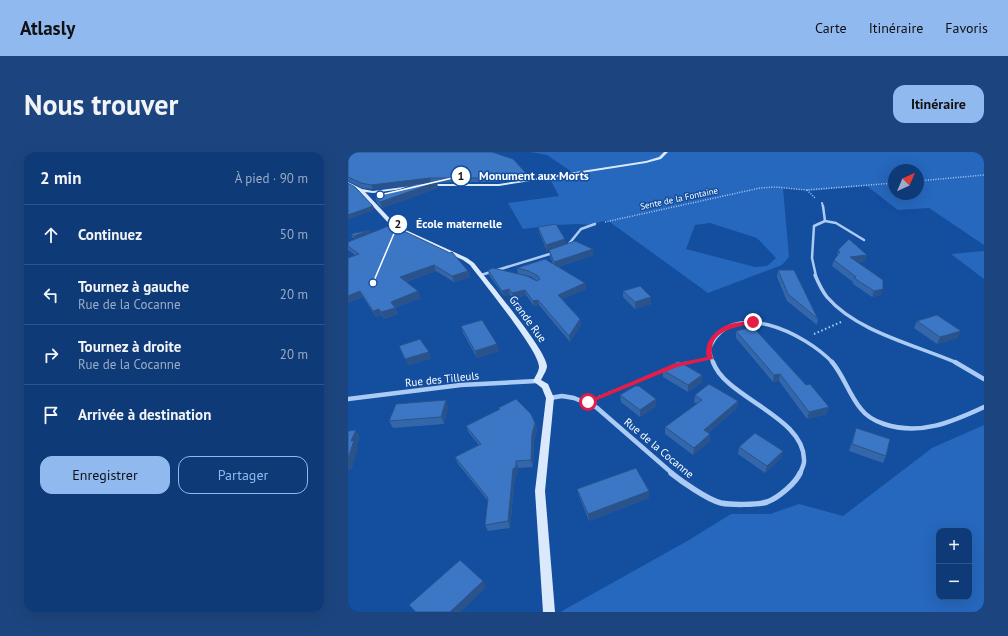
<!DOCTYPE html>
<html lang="fr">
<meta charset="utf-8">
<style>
:root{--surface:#0e3a77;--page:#1c457f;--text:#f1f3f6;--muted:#9badc6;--line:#2e5489;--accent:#90b9f0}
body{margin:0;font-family:"PT Sans",sans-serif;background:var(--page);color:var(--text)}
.controls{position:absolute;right:12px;bottom:12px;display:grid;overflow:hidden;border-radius:8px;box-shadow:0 4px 16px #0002}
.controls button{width:36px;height:36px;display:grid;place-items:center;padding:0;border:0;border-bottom:1px solid var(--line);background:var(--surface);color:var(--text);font:20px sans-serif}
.compass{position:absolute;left:540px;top:12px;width:36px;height:36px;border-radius:50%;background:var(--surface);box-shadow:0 4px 16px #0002;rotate:44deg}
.stop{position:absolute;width:12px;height:12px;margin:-9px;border:3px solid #e11d48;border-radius:50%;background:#fff}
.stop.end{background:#e11d48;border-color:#fff;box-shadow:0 1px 4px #0008}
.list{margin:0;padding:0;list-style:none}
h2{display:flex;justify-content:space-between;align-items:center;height:52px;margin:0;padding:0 16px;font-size:17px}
h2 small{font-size:13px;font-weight:400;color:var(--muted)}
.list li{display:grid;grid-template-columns:26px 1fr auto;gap:12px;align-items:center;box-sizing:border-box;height:60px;padding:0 16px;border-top:1px solid var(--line)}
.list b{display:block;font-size:15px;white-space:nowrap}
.list p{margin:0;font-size:13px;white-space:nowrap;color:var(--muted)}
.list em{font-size:13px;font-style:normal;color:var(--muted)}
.actions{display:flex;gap:8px;padding:12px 16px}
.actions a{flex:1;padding:9px 0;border:1px solid var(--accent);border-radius:12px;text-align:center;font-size:14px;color:var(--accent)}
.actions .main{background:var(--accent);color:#111}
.icon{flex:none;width:22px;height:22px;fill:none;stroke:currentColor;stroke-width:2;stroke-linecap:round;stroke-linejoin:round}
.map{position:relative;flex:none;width:636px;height:460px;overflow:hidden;border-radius:12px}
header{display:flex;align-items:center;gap:24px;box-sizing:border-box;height:56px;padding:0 20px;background:var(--accent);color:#111}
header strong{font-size:19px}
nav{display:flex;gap:22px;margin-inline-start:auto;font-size:14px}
.intro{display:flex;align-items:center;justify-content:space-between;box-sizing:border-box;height:96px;padding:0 24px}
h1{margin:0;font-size:28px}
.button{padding:10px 18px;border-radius:12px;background:var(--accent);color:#111;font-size:14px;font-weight:700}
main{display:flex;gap:24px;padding:0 24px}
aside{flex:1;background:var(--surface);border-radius:12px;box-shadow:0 4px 16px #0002}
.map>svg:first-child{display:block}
.green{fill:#2668bd;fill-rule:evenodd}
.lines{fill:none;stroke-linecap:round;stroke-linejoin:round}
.path-far2{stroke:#abcbf4;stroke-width:1.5;stroke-dasharray:1 1.5;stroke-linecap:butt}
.path-far1{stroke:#abcbf4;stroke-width:2;stroke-dasharray:1.5 2.5;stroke-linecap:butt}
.path{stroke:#abcbf4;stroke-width:2.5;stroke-dasharray:2 3;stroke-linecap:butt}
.street-far4{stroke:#abcbf4;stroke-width:2}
.street-far3{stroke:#abcbf4;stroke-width:2.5}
.street-far2{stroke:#abcbf4;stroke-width:3.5}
.street-far1{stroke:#abcbf4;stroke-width:4.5}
.street{stroke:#abcbf4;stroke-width:5.5}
.secondary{fill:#dbe9fd;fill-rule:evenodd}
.wall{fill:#3466aa}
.shaded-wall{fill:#2a538b}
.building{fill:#3c77c6;stroke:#2a538b}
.route{fill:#e11d48}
.labels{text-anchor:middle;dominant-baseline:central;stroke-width:3;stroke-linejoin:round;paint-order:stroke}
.far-street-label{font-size:9px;fill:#fff;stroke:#134e9f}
.street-label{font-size:11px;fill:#fff;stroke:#134e9f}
.leader{fill:none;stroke:#fff;stroke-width:1.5}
.callout-dot{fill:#fff;stroke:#134e9f;stroke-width:1.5}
.mark-label{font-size:12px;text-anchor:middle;font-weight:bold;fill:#111}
.callout-label{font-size:12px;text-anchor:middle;font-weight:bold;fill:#fff;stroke:#134e9f;stroke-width:3;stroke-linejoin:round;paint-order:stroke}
</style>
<header>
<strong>Atlasly</strong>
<nav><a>Carte</a><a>Itinéraire</a><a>Favoris</a></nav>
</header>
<div class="intro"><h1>Nous trouver</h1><a class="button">Itinéraire</a></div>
<main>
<aside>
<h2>2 min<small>À pied · 90 m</small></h2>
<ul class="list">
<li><svg class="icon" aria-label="ahead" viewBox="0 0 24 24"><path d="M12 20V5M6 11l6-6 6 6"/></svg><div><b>Continuez</b></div><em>50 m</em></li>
<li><svg class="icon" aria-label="left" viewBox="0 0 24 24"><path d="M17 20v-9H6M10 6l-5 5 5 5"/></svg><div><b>Tournez à gauche</b><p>Rue de la Cocanne</p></div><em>20 m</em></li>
<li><svg class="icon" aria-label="right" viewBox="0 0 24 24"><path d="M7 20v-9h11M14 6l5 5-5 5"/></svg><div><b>Tournez à droite</b><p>Rue de la Cocanne</p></div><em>20 m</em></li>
<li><svg class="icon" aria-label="arrive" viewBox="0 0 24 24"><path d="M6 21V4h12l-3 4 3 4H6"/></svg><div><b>Arrivée à destination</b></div></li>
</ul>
<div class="actions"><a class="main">Enregistrer</a><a>Partager</a></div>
</aside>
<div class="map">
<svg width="636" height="460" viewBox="0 0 636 460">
<rect width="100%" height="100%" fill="#134e9f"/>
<!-- green -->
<g class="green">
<path d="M182 0H636V93L581 56 550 58 519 34 463 39 435 36 441 105 434 113 360 141 259 68 242 73 230 72 207 73 175 77 160 51 211 44 202 27 224 20 199 3ZM546 18H570V42H546ZM362 71 409 86 428 106 419 114 407 115 338 97 347 73Z"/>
<path d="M636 99V127L603 102Z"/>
<path d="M636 273V460H214V459L341 388 383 362H422L451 352 495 364 584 296ZM591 379H621V445H591Z"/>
</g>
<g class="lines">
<!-- path-far2 -->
<g class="path-far2">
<path d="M570 29 636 23"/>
<path d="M459 38 467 46"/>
<path d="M257 70 412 36 427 35 458 38 546 31"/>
</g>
<!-- path-far1 -->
<g class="path-far1">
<path d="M466 182 493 170"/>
<path d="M336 211 353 208"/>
</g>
<!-- path -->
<g class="path">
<path d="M333 212 341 210"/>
<path d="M251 245 319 217"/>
</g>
<!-- street-far4 -->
<path class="street-far4" d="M474 51 475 55"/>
<!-- street-far3 -->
<g class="street-far3">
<path d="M475 54 477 69 488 71 516 88"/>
<path d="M220 93 233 77 247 72"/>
<path d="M133 123 205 101"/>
<path d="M468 124 464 106 466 74 477 69"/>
</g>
<!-- street-far2 -->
<g class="street-far2">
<path d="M467 123C470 130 474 139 479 145 509 180 568 193 609 211"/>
<path d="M365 211 361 198C382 143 458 182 485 211"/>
</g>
<!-- street-far1 -->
<g class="street-far1">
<path d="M365 210C377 246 459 265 456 310 456 313 453 318 452 322"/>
<path d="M484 210C496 224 501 243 513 257 519 265 527 269 536 272 572 284 604 270 636 255"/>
<path d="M607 210 636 227"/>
<path d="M202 246 214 244 226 246 248 255 325 322"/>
<path d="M0 247 113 233 189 229"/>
</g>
<!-- street -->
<path class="street" d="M323 321C333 329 360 348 373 351 383 353 409 353 419 350 430 346 448 331 452 321"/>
<!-- secondary -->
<g class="secondary">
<path d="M316 0H320L313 7 298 11 151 34H80L78 33 80 32H151L298 9 311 5Z"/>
<path d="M0 30 14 37 25 39 71 33V35H69L25 41 17 40 49 74 119 106 126 111C139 128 198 197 199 214 199 218 195 224 193 228L200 232 206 246 197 339 207 460H195L187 339 198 246 194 236 185 229C187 225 191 219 191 215 192 200 134 129 122 113L115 108 45 76 10 38 0 33Z"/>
</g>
</g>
<!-- wall -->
<g class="wall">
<path d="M0 0 179 26 151 30H113L109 29 104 30 89 31 90 36 34 56 29 51 27 46 66 33 25 37 14 36 0 29Z"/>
<path d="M190 75 217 87V91L246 103 210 115 237 131 238 137 214 147 232 167 233 173 222 190 191 153 186 154 178 143 166 147 162 143 156 144 141 123 140 118 189 129H190L182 124 170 122 169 116 205 112 202 104 201 98 199 99 191 80Z"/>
<path d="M23 81 120 119 122 125 106 130 88 119 58 130 73 146 47 156 50 162 36 167 34 163 28 165 15 145 0 151V106L7 103 0 98V90L7 87 4 85 3 82Z"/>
<path d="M490 98 518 109 509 110 533 143 524 145 505 132V130L484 114 486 108 489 104Z"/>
<path d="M430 118 470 167 469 173 439 149 429 125Z"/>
<path d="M275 139 303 152 287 157 275 145Z"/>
<path d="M569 169 610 186 589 192 566 176Z"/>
<path d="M113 174 151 199 129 206 115 181Z"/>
<path d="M388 179 479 262 459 267 431 229 425 230 388 186Z"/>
<path d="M315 218 354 230 340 240 315 225Z"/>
<path d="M272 243 308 247V254L292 265 273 250Z"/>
<path d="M347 243 390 249 389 256 360 281 362 282V289L345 303 317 282V275L349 252 346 250Z"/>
<path d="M100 255 96 272 45 276 41 269Z"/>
<path d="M150 256 187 271 189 278 186 289 185 315 170 316V322L167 324 162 376 140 379 137 373 140 349 110 312 107 305 131 293 121 281 118 274 151 258Z"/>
<path d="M508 276 538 304 535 311 501 299Z"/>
<path d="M391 295 435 299 433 306 417 321 390 302Z"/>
<path d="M229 337 301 339V346L241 369 231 344Z"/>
</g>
<!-- shaded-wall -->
<g class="shaded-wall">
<path d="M179 22V26L151 30 150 26Z"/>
<path d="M108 25 109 29 104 30 103 26Z"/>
<path d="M82 26 83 31 25 37 23 33Z"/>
<path d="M89 30 90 36 34 56 32 50Z"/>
<path d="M25 54 27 58 0 68V63Z"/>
<path d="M22 78 24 81 7 87 6 84Z"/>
<path d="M217 87 218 92 199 99 198 93Z"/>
<path d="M245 97 246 103 207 116 206 110Z"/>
<path d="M519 103 518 109 501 111 502 105Z"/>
<path d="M86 113 88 119 54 131 52 125Z"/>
<path d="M120 119 122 125 106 130 104 124Z"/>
<path d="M237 131 238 137 211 149 210 143Z"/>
<path d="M161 137 162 143 156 144 154 139Z"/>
<path d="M535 137 533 143 524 145 526 139Z"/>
<path d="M177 138 178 143 166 147 164 141Z"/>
<path d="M12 139 15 145 0 151V144Z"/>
<path d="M70 139 73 146 47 156 50 162 36 167 33 160 43 150Z"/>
<path d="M303 145V152L287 157V150Z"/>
<path d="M190 148 191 153 186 154 185 149Z"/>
<path d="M31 157 34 163 28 165 25 159Z"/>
<path d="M232 167 233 173 222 190 221 184Z"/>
<path d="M613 179 610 186 589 192 592 185Z"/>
<path d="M149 192 151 199 129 206 127 199Z"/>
<path d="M81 200 83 207 60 214 57 207Z"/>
<path d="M432 222 431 229 425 230 426 223Z"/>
<path d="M354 223V230L340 240V233Z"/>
<path d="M308 247V254L292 265V258Z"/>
<path d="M98 248 100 255 96 272 93 265Z"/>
<path d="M390 249 389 256 355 285 356 278Z"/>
<path d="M481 255 479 262 459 267 461 260Z"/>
<path d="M187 271 189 278 186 289 185 315 183 308 184 282Z"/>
<path d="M8 278 12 285 9 293 10 296 4 317 0 318V307L3 289Z"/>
<path d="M362 282V289L345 303 346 296Z"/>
<path d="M435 299 433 306 417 321 419 314Z"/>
<path d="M168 309 170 316V322L167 324 162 376 160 369 165 317Z"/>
<path d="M301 339V346L241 369 240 362Z"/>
<path d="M135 429 138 435 113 460H102Z"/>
</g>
<!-- building -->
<g class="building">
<path d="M0 0H144L165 7 179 22 150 26H112L108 25 103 26H82L23 33 13 31 0 25Z"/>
<path d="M89 30 32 50 27 46 68 32Z"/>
<path d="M0 31 7 35 25 54 0 63Z"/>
<path d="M208 72 217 87 198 93 190 75Z"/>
<path d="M43 73 102 101 104 100 120 119 104 124 86 113 52 125 70 139 43 150 47 156 33 160 31 157 25 159 12 139 0 144V106L11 102 0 94V90Z"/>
<path d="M22 78 6 84 3 82Z"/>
<path d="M501 87 519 103 502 105 535 128V137L526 139 506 126 508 125 486 108 492 100 490 98Z"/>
<path d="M227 89 245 97 206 110 201 98Z"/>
<path d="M197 107 237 131 210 143 232 167 221 184 190 148 185 149 177 138 164 141 161 137 154 139 140 118 145 116 179 124 189 129 192 127 190 124 181 119 169 116Z"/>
<path d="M430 118H446L470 167 440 142Z"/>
<path d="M292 134 303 145 287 150 275 139Z"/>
<path d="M589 163 613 179 592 185 569 169Z"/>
<path d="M134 168 149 192 127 199 113 174Z"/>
<path d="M405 175 458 233 462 232 481 255 461 260 432 222 426 223 388 179Z"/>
<path d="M72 187 81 200 57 207 51 194Z"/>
<path d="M330 209 354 223 340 233 315 218Z"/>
<path d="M361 232 390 249 356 278 362 282 346 296 317 275 354 248 347 243Z"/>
<path d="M287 234H291L308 247 292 258 272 243Z"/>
<path d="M168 247 183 262 187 271 184 282 183 308 168 309V315L165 317 160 369 137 373 140 346 107 305 133 292 118 274 152 257 150 256Z"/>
<path d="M98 248 93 265 41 269 48 252Z"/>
<path d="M508 276 542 287 538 304 504 292Z"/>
<path d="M8 278 3 289 6 288 0 307V279Z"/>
<path d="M407 281 435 299 419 314 391 295Z"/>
<path d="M288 316 301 339 240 362 229 337Z"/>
<path d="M112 408 135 429 102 460H68L61 453Z"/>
</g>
<!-- route -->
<path class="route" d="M405 168 408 170 407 171C391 175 364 177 364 198 363 202 365 204 365 207L329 215 242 251 240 252 236 250 325 212 359 205C355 191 367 178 379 173 387 170 397 170 405 168Z"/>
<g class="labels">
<!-- far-street labels -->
<g class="far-street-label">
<text transform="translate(331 46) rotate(-12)">Sente de la Fontaine</text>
</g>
<!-- street labels -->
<g class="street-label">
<text transform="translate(180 167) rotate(54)">Grande Rue</text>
<text transform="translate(94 227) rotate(-6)">Rue des Tilleuls</text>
<text transform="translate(311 296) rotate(40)">Rue de la Cocanne</text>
</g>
</g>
<!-- callouts -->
<path class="leader" d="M32 43L113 24M25 131L50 72"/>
<g class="callout-dot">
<circle cx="32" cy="43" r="4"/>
<circle cx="25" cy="131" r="4"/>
<circle cx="113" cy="24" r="10"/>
<circle cx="50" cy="72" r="10"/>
</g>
<g class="mark-label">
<text x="113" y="28">1</text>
<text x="50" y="76">2</text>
</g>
<g class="callout-label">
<text x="186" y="28">Monument aux Morts</text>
<text x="111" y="76">École maternelle</text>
</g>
</svg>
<div class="controls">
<button>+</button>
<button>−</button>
</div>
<svg class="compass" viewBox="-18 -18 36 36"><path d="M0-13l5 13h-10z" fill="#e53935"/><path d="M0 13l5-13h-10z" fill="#9badc6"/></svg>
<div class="stop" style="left:240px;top:250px"></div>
<div class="stop end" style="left:405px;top:170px"></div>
</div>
</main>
